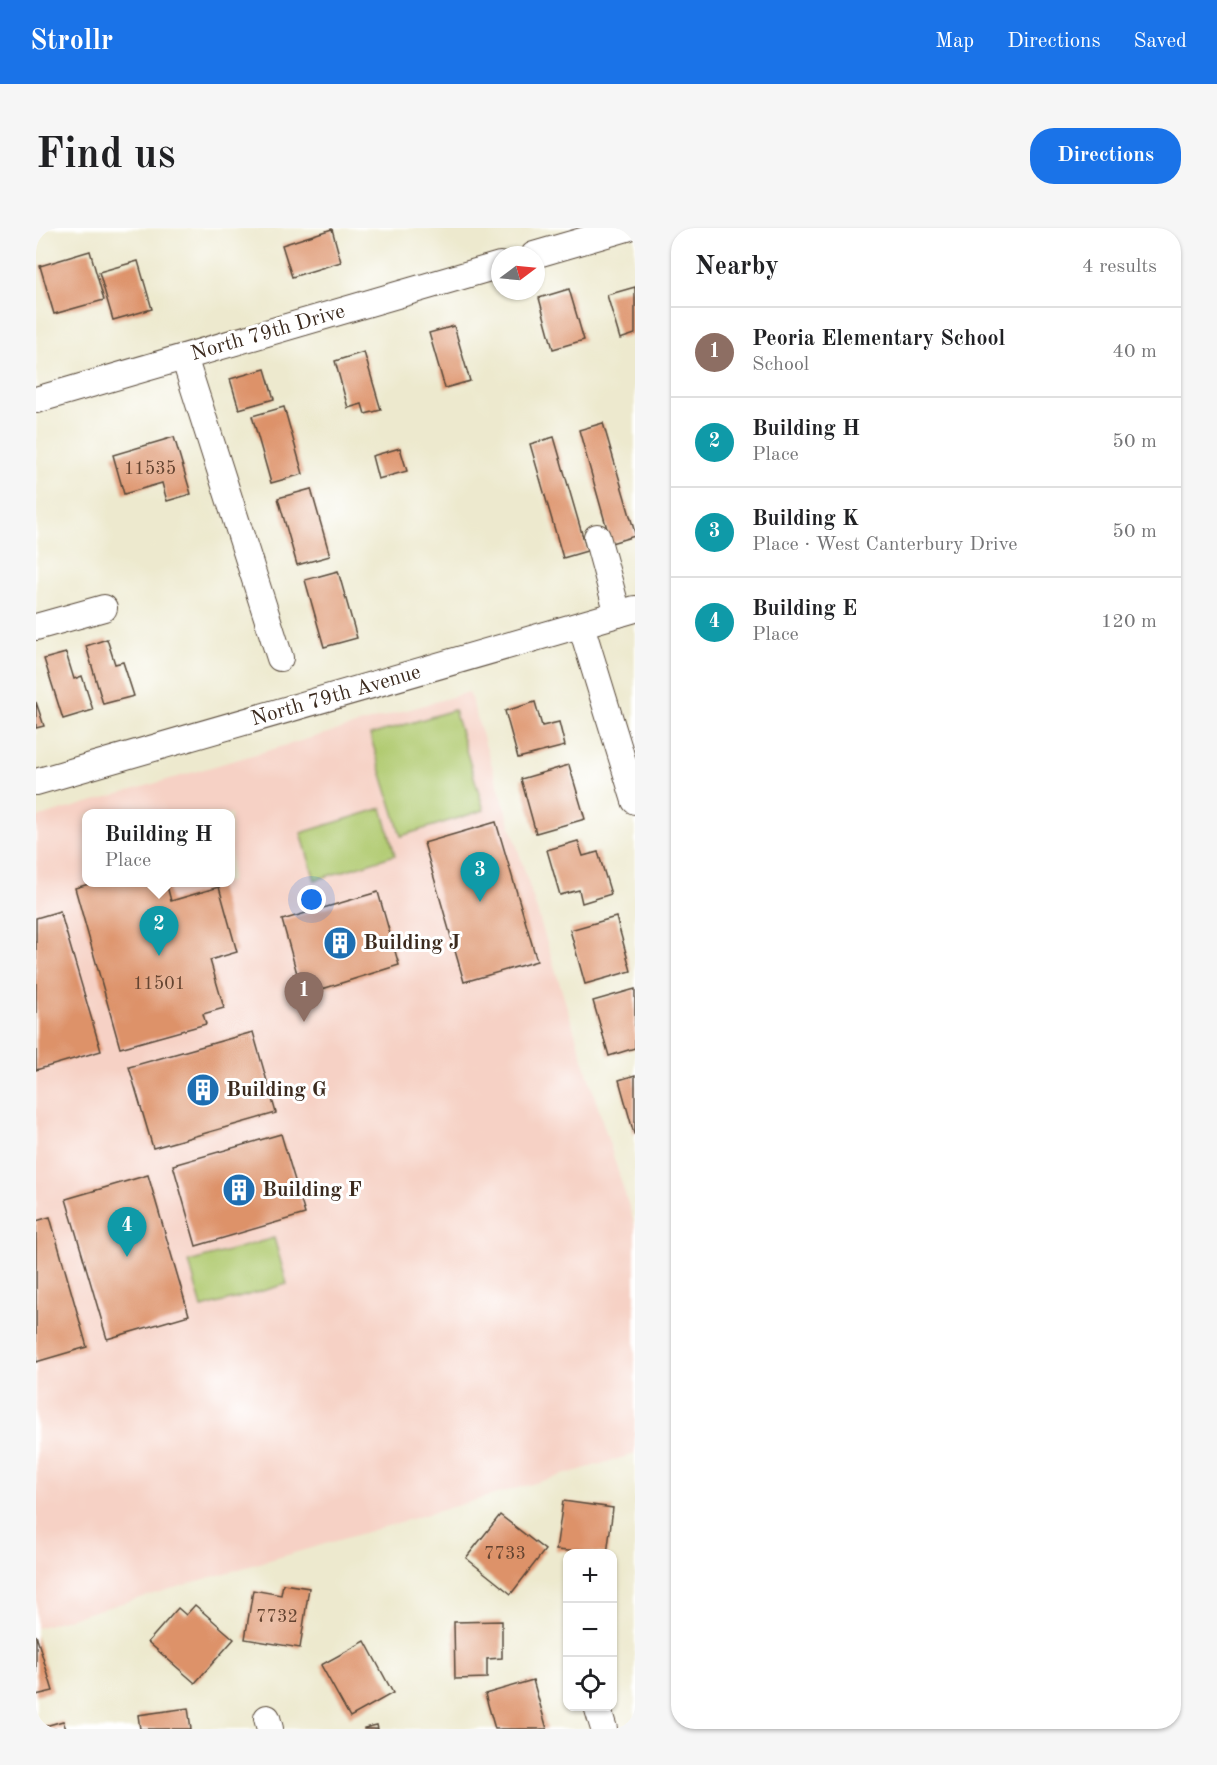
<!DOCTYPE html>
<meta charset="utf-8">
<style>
:root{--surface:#fff;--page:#f6f6f6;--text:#202124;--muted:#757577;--line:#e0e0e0;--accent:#1a73e8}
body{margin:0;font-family:"Old Standard TT",serif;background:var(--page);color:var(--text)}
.controls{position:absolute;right:18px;bottom:18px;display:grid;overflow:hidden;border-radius:12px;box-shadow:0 2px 4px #0004}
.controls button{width:54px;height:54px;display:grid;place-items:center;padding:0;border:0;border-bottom:2px solid var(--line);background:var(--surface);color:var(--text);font:30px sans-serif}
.compass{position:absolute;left:455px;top:18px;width:54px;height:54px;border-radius:50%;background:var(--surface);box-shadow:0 2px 4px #0004;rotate:74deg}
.you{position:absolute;left:276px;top:672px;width:21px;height:21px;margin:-15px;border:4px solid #fff;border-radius:50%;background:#1a73e8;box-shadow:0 0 0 9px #1a73e833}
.badge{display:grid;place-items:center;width:39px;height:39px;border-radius:50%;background:var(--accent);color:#fff;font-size:20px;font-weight:700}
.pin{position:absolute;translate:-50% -50px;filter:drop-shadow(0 2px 3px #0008)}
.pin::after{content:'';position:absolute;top:32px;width:21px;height:18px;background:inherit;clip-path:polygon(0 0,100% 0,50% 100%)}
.popup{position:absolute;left:46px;top:581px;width:153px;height:78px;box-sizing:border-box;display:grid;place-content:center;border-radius:12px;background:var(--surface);filter:drop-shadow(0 2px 4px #0005);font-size:20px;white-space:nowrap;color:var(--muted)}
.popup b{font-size:22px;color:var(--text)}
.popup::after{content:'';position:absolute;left:50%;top:100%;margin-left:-12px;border:12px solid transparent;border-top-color:var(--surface)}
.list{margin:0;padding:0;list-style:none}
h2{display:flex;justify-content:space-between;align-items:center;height:78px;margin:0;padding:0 24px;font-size:26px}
h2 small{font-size:20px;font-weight:400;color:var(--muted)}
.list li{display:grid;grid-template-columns:39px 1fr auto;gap:18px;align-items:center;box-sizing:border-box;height:90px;padding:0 24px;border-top:2px solid var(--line)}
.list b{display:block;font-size:22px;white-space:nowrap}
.list p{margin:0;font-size:20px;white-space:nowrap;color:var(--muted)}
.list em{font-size:20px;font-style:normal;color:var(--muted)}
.icon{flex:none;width:33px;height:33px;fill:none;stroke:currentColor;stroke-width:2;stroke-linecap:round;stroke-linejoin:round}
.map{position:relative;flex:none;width:599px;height:1501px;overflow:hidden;border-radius:24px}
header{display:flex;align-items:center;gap:36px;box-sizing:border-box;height:84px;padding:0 30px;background:var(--accent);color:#fff}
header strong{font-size:28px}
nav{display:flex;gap:33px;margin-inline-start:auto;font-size:21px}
.intro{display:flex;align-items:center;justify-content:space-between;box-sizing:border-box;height:144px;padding:0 36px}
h1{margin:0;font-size:42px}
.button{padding:15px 27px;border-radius:24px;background:var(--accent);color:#fff;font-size:21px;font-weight:700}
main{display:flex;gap:36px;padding:0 36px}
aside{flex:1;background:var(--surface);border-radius:24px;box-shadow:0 2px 4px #0004}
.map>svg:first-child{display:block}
.built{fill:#f6d1c5;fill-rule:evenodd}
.green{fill:#b0ca6f;stroke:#767a46;stroke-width:1.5}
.building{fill:#dd9269}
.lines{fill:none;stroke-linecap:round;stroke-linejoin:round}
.minor-casing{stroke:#564738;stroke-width:28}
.minor{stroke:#fff;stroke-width:26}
.labels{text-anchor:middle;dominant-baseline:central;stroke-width:6;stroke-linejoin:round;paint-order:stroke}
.number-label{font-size:18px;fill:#644431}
.street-label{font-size:21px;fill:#3b2a1e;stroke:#fff}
.poi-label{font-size:21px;font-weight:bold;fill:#3b2a1e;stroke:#fff;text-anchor:start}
</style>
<header>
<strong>Strollr</strong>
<nav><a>Map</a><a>Directions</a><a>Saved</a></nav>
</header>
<div class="intro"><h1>Find us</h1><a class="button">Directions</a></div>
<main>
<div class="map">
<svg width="599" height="1501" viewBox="0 0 599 1501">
<rect width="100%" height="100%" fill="#fff"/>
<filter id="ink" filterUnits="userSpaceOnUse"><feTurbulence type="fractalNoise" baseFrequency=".0167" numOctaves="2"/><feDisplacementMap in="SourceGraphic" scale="12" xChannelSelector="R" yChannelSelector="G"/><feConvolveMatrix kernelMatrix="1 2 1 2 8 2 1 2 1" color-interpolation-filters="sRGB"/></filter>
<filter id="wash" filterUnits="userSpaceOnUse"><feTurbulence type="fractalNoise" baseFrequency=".008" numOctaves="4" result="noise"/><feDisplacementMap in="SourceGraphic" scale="24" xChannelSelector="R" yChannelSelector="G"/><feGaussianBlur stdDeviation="1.35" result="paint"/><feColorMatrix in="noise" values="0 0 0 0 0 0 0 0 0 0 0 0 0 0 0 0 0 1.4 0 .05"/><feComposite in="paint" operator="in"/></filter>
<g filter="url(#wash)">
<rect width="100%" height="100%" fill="#ede9ce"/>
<!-- built -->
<path class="built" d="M433 464 599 998V1226L0 1400V590ZM51 586H195V654H51Z"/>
<!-- green -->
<g class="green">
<path d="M418 482 448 582 365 608 334 507Z"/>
<path d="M346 580 359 627 279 652 265 605Z"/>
<path d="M238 1010 251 1056 166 1080 153 1034Z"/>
</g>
<g id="blocks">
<!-- building -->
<g class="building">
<path d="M296 1 305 34 256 49 246 17Z"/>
<path d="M54 23 68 72 18 86 4 38Z"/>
<path d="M102 33 116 81 77 92 63 44Z"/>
<path d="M599 59V106L584 111 571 67Z"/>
<path d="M533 61 548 112 517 121 503 70Z"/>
<path d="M418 98 434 153 409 160 393 105Z"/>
<path d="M328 124 345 182 329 186 326 176 312 180 299 133Z"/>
<path d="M229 141 238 171 203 181 194 151Z"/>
<path d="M248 179 267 246 235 255 216 188Z"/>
<path d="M567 195 599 305V308L575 315 543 202Z"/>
<path d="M138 209 155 266 131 273 126 255 88 266 77 227Z"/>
<path d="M518 209 551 323 527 330 494 216Z"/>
<path d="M364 220 371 243 342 251 336 228Z"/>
<path d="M275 261 294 328 261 337 242 270Z"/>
<path d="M302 343 321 410 288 419 269 352Z"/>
<path d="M71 411 79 436 87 434 98 468 67 476 50 418Z"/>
<path d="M30 425 38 451 46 448 57 482 27 491 8 431Z"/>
<path d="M0 474 8 498 0 500Z"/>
<path d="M499 474 506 498 523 494 529 518 482 530 469 483Z"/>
<path d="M533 537 549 591 500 605 485 551Z"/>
<path d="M460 594 501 733 428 754 388 615Z"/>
<path d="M542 613 547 628 562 624 575 666 546 675 543 662 524 667 511 622Z"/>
<path d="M60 654H130L135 673 183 659 201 724 174 732 188 780 167 786 170 796 84 820 39 660Z"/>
<path d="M342 664 363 737 267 767 246 692Z"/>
<path d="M24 683 65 823 0 842V690Z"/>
<path d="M580 689 595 743 549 756 534 702Z"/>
<path d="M599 761V820L573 828 557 773Z"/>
<path d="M217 804 240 885 117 920 93 839Z"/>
<path d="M599 847V906H598L583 852Z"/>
<path d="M245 906 269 986 160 1018 137 937Z"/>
<path d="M112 947 153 1087 71 1111 30 971Z"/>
<path d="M14 989 51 1119 0 1134V993Z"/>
<path d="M527 1273 577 1280 571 1326 520 1322Z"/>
<path d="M464 1287 509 1322 475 1366 430 1330Z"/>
<path d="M247 1356 273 1360 264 1420 209 1411 217 1362 245 1367Z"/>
<path d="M159 1377 198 1411 159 1455 112 1414 142 1380 150 1387Z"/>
<path d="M466 1393V1430L451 1431V1450L419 1451 418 1394Z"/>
<path d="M0 1407 17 1463 0 1467Z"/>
<path d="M329 1413 357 1465 314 1489 285 1437Z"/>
<path d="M497 1452 511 1501H459L449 1466Z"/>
<path d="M152 1480 155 1501H104L102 1487Z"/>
<path d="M27 1493 30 1501H2V1500Z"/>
<path d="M341 1497 342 1501H328V1500Z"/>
</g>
</g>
</g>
<g filter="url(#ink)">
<use href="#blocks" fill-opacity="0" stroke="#564738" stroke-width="1.5"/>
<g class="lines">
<defs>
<g id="minor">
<path d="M498 27 591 0"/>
<path d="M148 129 244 430"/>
<path d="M0 172 464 37"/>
<path d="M561 309 582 386"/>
<path d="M545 397 599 573"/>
<path d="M0 399 68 380"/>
<path d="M0 554 599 381"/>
<path d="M561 1478 568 1501"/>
<path d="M231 1490 234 1501"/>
</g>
</defs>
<!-- minor casing -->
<use href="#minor" class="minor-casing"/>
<!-- minor -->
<use href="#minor" class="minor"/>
</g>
</g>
<!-- icons -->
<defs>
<symbol id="building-disc" viewBox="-11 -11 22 22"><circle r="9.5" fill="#1f6fb2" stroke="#fff"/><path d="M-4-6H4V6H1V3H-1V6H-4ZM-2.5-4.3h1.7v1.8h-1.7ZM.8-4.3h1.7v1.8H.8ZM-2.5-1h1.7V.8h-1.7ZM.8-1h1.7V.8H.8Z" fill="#fff"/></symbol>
</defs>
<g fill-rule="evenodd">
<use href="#building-disc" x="285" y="696" width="38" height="38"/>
<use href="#building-disc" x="148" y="843" width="38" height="38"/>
<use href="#building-disc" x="184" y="943" width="38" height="38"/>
</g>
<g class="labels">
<!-- number labels -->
<g class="number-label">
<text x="114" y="241">11535</text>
<text x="123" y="756">11501</text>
<text x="469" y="1326">7733</text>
<text x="241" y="1389">7732</text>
</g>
<!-- street labels -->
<g class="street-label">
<text transform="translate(232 105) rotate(-16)">North 79th Drive</text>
<text transform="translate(300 468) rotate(-16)">North 79th Avenue</text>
</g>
<!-- poi labels -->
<g class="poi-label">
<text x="327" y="715">Building J</text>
<text x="190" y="862">Building G</text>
<text x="226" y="962">Building F</text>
</g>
</g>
</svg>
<div class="controls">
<button>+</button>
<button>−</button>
<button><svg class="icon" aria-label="locate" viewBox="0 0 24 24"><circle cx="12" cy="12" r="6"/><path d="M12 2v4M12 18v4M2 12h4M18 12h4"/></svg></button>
</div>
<svg class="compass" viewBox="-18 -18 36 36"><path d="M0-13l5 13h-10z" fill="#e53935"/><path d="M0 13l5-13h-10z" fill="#757577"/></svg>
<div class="you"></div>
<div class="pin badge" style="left:268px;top:794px;background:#8d6e63">1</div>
<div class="pin badge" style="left:123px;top:728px;background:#0f9aa8">2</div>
<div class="popup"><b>Building H</b>Place</div>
<div class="pin badge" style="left:444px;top:674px;background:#0f9aa8">3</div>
<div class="pin badge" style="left:91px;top:1029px;background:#0f9aa8">4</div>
</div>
<aside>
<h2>Nearby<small>4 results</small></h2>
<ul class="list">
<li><span class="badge" style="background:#8d6e63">1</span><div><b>Peoria Elementary School</b><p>School</p></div><em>40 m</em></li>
<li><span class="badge" style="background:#0f9aa8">2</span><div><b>Building H</b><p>Place</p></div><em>50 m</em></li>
<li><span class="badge" style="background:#0f9aa8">3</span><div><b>Building K</b><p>Place · West Canterbury Drive</p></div><em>50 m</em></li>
<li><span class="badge" style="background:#0f9aa8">4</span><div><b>Building E</b><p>Place</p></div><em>120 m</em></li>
</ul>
</aside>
</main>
